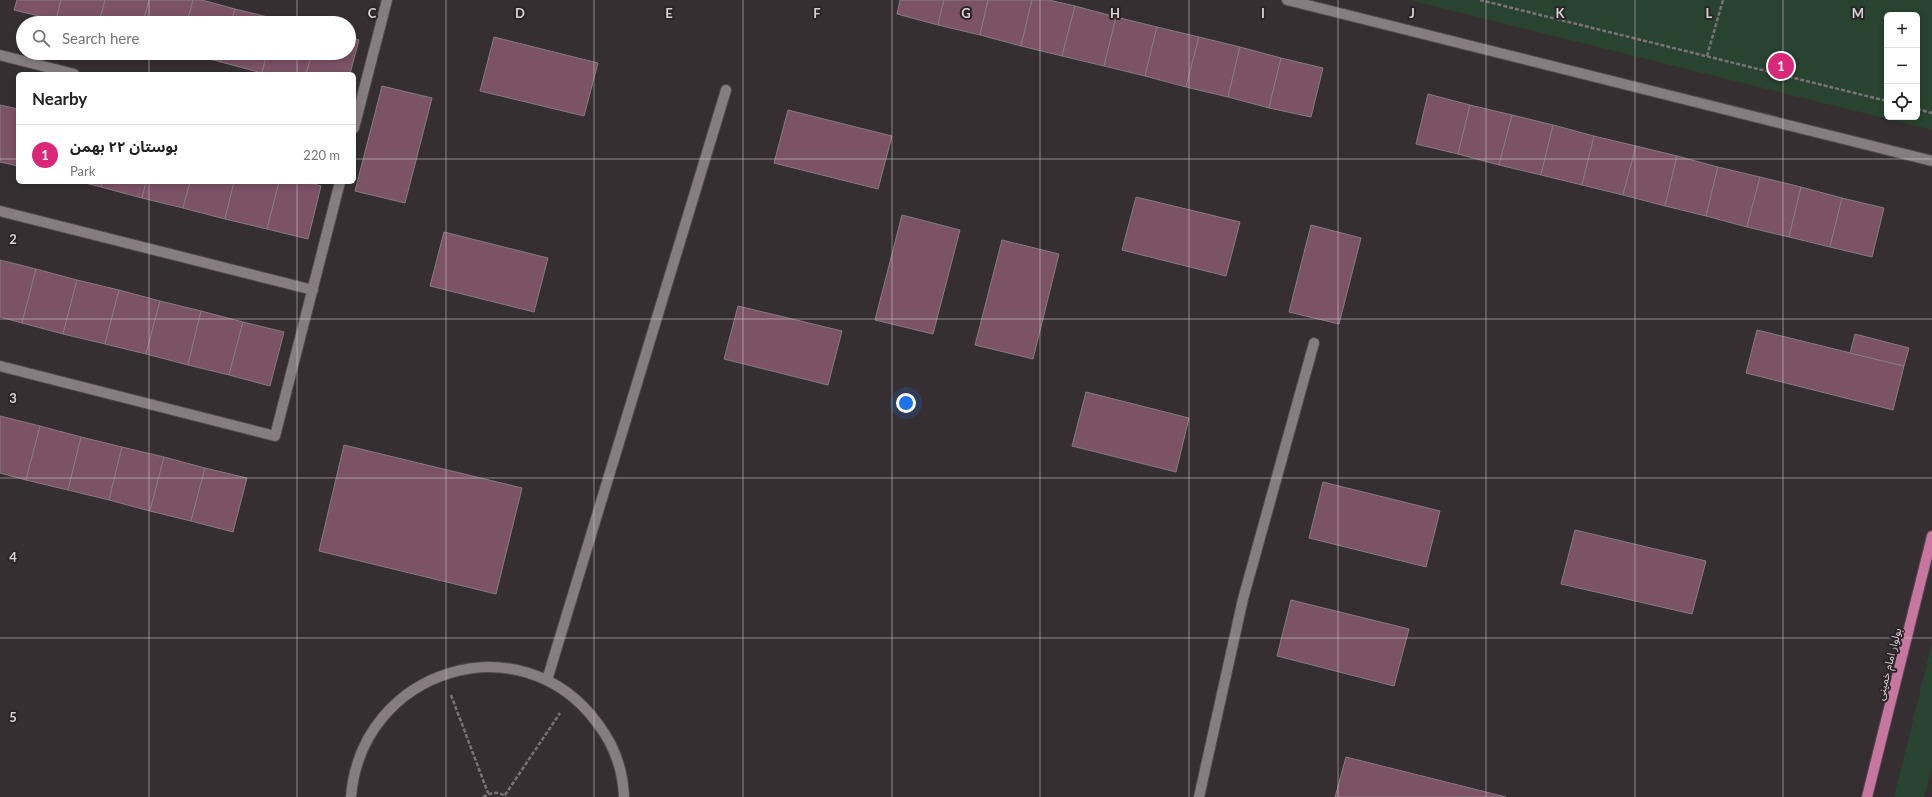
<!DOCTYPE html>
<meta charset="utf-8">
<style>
:root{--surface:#fff;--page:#f2f2f2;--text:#222;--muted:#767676;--line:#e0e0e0;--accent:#db2777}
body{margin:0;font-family:Lato,"Noto Sans Arabic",sans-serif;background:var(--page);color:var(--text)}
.controls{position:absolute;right:12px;top:12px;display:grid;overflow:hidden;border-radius:6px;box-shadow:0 2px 6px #0003}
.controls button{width:36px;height:36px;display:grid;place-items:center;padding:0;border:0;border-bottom:1px solid var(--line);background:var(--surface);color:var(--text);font:20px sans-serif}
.you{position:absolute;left:906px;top:403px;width:14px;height:14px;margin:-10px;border:3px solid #fff;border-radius:50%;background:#1a73e8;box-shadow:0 0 0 6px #1a73e833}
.badge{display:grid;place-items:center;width:26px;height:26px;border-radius:50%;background:var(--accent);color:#fff;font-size:13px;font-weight:700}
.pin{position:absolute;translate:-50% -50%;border:2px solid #fff;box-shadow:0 1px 4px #0006}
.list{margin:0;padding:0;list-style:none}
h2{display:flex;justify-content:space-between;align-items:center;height:52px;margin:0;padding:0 16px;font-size:17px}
h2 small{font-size:13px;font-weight:400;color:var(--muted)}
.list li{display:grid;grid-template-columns:26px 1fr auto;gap:12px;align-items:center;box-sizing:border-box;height:60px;padding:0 16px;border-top:1px solid var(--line)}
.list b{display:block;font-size:15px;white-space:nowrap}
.list p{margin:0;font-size:13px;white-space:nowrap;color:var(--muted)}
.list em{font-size:13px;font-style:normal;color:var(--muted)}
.icon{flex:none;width:22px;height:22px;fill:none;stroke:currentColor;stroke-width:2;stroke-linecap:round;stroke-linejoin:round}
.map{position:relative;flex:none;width:1932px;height:797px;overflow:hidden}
.search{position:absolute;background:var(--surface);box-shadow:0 2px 6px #0003;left:16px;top:16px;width:340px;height:44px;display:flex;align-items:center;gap:10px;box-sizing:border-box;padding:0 14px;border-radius:22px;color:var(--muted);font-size:15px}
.panel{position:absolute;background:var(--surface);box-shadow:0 2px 6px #0003;left:16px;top:72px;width:340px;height:112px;border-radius:6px}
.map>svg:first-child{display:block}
.green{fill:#28432f;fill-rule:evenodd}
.building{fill:#7c5265;stroke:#857d80}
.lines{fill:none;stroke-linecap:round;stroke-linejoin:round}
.service-casing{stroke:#514b4d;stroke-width:12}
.primary-casing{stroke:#514b4d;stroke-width:12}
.path{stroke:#797376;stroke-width:2.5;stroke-dasharray:4 2;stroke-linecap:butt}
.service{stroke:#857d80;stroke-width:10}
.primary{stroke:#c8759f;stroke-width:10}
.grid{fill:none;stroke:#d7d2d4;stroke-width:1;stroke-opacity:0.55}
.labels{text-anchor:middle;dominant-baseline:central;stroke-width:4;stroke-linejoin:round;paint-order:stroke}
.street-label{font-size:11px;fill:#d7d2d4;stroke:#2b2528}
.grid-label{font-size:13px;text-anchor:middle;font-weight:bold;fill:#d7d2d4;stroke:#2b2528;stroke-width:4;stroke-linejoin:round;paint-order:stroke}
</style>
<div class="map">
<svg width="1932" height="797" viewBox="0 0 1932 797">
<rect width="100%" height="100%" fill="#352f32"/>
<!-- green -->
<g class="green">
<path d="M1410 0H1932V130ZM1887 15H1917V117H1887Z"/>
<path d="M1932 643V767L1924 797H1894Z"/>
</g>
<!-- building -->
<g class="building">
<path d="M17 0H61L56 20 14 10Z"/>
<path d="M61 0H105L99 23H67L56 20Z"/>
<path d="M105 0H149L143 23H99Z"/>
<path d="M149 0H193L187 23H143Z"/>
<path d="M193 0H202L235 9 231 23H187Z"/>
<path d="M900 0H944L938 25 897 14Z"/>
<path d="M944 0H988L980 35 938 25Z"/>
<path d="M988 0H1032L1021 46 980 35Z"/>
<path d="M1032 0H1049L1075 6 1062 56 1021 46Z"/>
<path d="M1075 6 1116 17 1104 66 1062 56Z"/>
<path d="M235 9 276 19 275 23H231Z"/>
<path d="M1116 17 1157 27 1145 76 1104 66Z"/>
<path d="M1157 27 1199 37 1186 87 1145 76Z"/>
<path d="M349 37 359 40 350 74H306L312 53H349Z"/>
<path d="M494 37 598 63 584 116 480 91Z"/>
<path d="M1199 37 1240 47 1228 97 1186 87Z"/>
<path d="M1240 47 1281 58 1269 108 1228 97Z"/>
<path d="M185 53H224L221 62Z"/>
<path d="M224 53H267L262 73 221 62Z"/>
<path d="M267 53H312L306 74 262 73Z"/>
<path d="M1281 58 1323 68 1311 117 1269 108Z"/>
<path d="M382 86 432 98 405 203 355 191Z"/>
<path d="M1428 94 1470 105 1458 154 1416 144Z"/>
<path d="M0 105 18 109V166L0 162Z"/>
<path d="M1470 105 1512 115 1499 165 1458 154Z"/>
<path d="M788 110 892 136 878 189 774 163Z"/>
<path d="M1512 115 1553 125 1541 175 1499 165Z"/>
<path d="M1553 125 1594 136 1582 185 1541 175Z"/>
<path d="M1594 136 1636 146 1623 195 1582 185Z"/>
<path d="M1636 146 1677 156 1665 206 1623 195Z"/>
<path d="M1677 156 1718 167 1706 216 1665 206Z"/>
<path d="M1718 167 1760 177 1747 227 1706 216Z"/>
<path d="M1760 177 1801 187 1789 237 1747 227Z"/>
<path d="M81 182H102L101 187Z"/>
<path d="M102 182H146L142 198 101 187Z"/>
<path d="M146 182H190L183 208 142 198Z"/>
<path d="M190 182H234L225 219 183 208Z"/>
<path d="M234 182H279L267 229 225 219Z"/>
<path d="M279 182H306L321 186 308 239 267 229Z"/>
<path d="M1801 187 1842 198 1830 247 1789 237Z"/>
<path d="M1136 197 1240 222 1226 276 1122 250Z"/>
<path d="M1842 198 1884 208 1872 257 1830 247Z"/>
<path d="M902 215 960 230 933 334 875 320Z"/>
<path d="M1311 225 1361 238 1339 324 1289 312Z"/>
<path d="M444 232 548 258 534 312 430 286Z"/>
<path d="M1002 240 1059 254 1033 359 975 345Z"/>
<path d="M0 260 36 269 22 323 0 317Z"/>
<path d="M36 269 77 280 63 334 22 323Z"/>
<path d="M77 280 119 290 105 344 63 334Z"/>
<path d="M119 290 160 301 146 354 105 344Z"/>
<path d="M160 301 201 311 188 365 146 354Z"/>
<path d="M738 306 842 331 828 385 724 359Z"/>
<path d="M201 311 243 322 229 375 188 365Z"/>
<path d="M243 322 284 332 270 386 229 375Z"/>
<path d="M1757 330 1904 366 1893 410 1746 373Z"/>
<path d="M1855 334 1909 348 1904 366 1850 353Z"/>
<path d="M1086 392 1189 418 1176 472 1072 446Z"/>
<path d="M0 416 40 426 26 480 0 473Z"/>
<path d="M40 426 81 437 68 490 26 480Z"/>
<path d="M81 437 122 447 109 500 68 490Z"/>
<path d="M344 445 522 488 496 594 319 551Z"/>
<path d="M122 447 164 457 150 511 109 500Z"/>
<path d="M164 457 205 468 191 521 150 511Z"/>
<path d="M205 468 247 478 233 532 191 521Z"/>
<path d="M1323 482 1440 511 1426 567 1309 538Z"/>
<path d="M1575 530 1706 561 1692 614 1561 584Z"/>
<path d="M1291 600 1409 629 1394 686 1277 656Z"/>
<path d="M1346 757 1506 797H1335Z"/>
</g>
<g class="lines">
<defs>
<g id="service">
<path d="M1287 0 1932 161"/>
<path d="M0 55 74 74"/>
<path d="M354 128 387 0"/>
<path d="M0 211 313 290"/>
<path d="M0 366 275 436 340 182"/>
<path d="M547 680 726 90"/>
<path d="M351 797C361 669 522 619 598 724 614 745 623 771 624 797"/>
<path d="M1199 797 1243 599 1314 343"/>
</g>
<path id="primary" d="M1867 797 1932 536"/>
</defs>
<!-- service casing -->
<use href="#service" class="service-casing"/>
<!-- primary casing -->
<use href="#primary" class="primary-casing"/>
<!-- path -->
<g class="path">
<path d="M1480 0 1887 101"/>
<path d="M1707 56 1723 0"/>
<path d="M1917 109 1932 113"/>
<path d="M451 695 488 793"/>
<path d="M505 795 560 713"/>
<path d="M483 797C491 792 499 791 506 797"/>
</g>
<!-- service -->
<use href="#service" class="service"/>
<!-- primary -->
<use href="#primary" class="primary"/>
</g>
<!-- grid -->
<path class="grid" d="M149 0V23M297 0V23M446 0V797M594 0V797M743 0V797M892 0V797M1040 0V797M1189 0V797M1338 0V797M1486 0V797M1635 0V797M1783 0V797M149 53V74M297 53V74M0 159H18M354 159H1932M149 182V797M297 182V797M0 319H1932M0 478H1932M0 638H1932"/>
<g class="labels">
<!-- street labels -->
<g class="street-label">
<text transform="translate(1888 664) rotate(-76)">بولوار امام خمینی</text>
</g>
</g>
<g class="grid-label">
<text x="372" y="18">C</text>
<text x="520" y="18">D</text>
<text x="669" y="18">E</text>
<text x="817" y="18">F</text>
<text x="966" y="18">G</text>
<text x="1115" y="18">H</text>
<text x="1263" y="18">I</text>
<text x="1412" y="18">J</text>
<text x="1560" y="18">K</text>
<text x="1709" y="18">L</text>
<text x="1858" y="18">M</text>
<text x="13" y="244">2</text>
<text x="13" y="403">3</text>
<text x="13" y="562">4</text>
<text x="13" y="722">5</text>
</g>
</svg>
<div class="controls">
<button>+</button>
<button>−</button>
<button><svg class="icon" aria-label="locate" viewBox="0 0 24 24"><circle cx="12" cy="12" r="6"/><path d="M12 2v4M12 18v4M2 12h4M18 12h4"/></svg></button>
</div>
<div class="you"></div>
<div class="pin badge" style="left:1781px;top:66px">1</div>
<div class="search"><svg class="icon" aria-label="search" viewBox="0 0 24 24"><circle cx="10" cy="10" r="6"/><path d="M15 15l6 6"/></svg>Search here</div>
<section class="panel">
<h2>Nearby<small></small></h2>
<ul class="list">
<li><span class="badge">1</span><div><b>بوستان ۲۲ بهمن</b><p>Park</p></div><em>220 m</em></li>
</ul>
</section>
</div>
